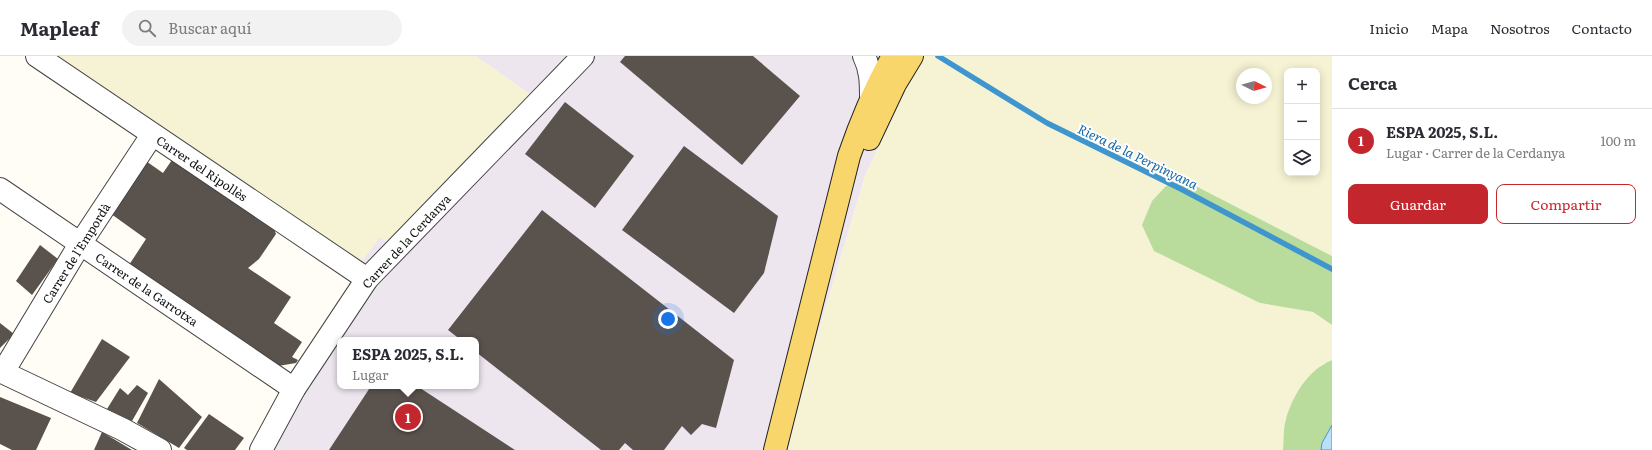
<!DOCTYPE html>
<html lang="es">
<meta charset="utf-8">
<style>
:root{--surface:#fff;--page:#f2f2f3;--text:#2b2b33;--muted:#7c7c81;--line:#e1e1e2;--accent:#c4262e}
body{margin:0;font-family:Literata,serif;background:var(--page);color:var(--text)}
.controls{position:absolute;right:12px;top:12px;display:grid;overflow:hidden;border-radius:8px;box-shadow:0 2px 10px #0003}
.controls button{width:36px;height:36px;display:grid;place-items:center;padding:0;border:0;border-bottom:1px solid var(--line);background:var(--surface);color:var(--text);font:20px sans-serif}
.compass{position:absolute;left:1236px;top:12px;width:36px;height:36px;border-radius:50%;background:var(--surface);box-shadow:0 2px 10px #0003;rotate:95deg}
.you{position:absolute;left:668px;top:263px;width:14px;height:14px;margin:-10px;border:3px solid #fff;border-radius:50%;background:#1a73e8;box-shadow:0 0 0 6px #1a73e833}
.badge{display:grid;place-items:center;width:26px;height:26px;border-radius:50%;background:var(--accent);color:#fff;font-size:13px;font-weight:700}
.pin{position:absolute;translate:-50% -50%;border:2px solid #fff;box-shadow:0 1px 4px #0006}
.popup{position:absolute;left:337px;top:281px;width:142px;height:52px;box-sizing:border-box;display:grid;place-content:center;border-radius:8px;background:var(--surface);filter:drop-shadow(0 1px 3px #0005);font-size:13px;white-space:nowrap;color:var(--muted)}
.popup b{font-size:15px;color:var(--text)}
.popup::after{content:'';position:absolute;left:50%;top:100%;margin-left:-8px;border:8px solid transparent;border-top-color:var(--surface)}
.list{margin:0;padding:0;list-style:none}
h2{display:flex;justify-content:space-between;align-items:center;height:52px;margin:0;padding:0 16px;font-size:17px}
h2 small{font-size:13px;font-weight:400;color:var(--muted)}
.list li{display:grid;grid-template-columns:26px 1fr auto;gap:12px;align-items:center;box-sizing:border-box;height:64px;padding:0 16px;border-top:1px solid var(--line)}
.list b{display:block;font-size:15px;white-space:nowrap}
.list p{margin:0;font-size:13px;white-space:nowrap;color:var(--muted)}
.list em{font-size:13px;font-style:normal;color:var(--muted)}
.actions{display:flex;gap:8px;padding:12px 16px}
.actions a{flex:1;padding:9px 0;border:1px solid var(--accent);border-radius:8px;text-align:center;font-size:14px;color:var(--accent)}
.actions .main{background:var(--accent);color:#fff}
.icon{flex:none;width:22px;height:22px;fill:none;stroke:currentColor;stroke-width:2;stroke-linecap:round;stroke-linejoin:round}
.map{position:relative;flex:none;width:1332px;height:394px;overflow:hidden}
header{display:flex;align-items:center;gap:24px;box-sizing:border-box;height:56px;padding:0 20px;background:var(--surface);border-bottom:1px solid var(--line)}
header strong{font-size:19px}
nav{display:flex;gap:22px;margin-inline-start:auto;font-size:14px}
.search{width:280px;height:36px;background:var(--page);display:flex;align-items:center;gap:10px;box-sizing:border-box;padding:0 14px;border-radius:22px;color:var(--muted);font-size:15px}
main{display:flex}
aside{flex:1;background:var(--surface)}
.map>svg:first-child{display:block}
.industrial{fill:#eee6ef;fill-rule:evenodd}
.farmland{fill:#f6f3d4;fill-rule:evenodd}
.forest{fill:#b9dc9c}
.water{fill:#b9e0f7;stroke:#3f96cf}
.lines{fill:none;stroke-linecap:round;stroke-linejoin:round}
.stream{stroke:#3f96cf;stroke-width:5.5}
.building{fill:#5a524d}
.minor-casing{stroke:#444;stroke-width:24}
.major-casing{stroke:#222;stroke-width:24}
.minor{stroke:#fff;stroke-width:22}
.major{stroke:#f9d66b;stroke-width:22}
.labels{text-anchor:middle;dominant-baseline:central;stroke-width:4;stroke-linejoin:round;paint-order:stroke}
.street-label{font-size:12px;fill:#111;stroke:#fff}
.water-label{font-size:13px;font-style:italic;fill:#1768a6;stroke:#fff}
</style>
<header>
<strong>Mapleaf</strong>
<div class="search"><svg class="icon" aria-label="search" viewBox="0 0 24 24"><circle cx="10" cy="10" r="6"/><path d="M15 15l6 6"/></svg>Buscar aquí</div>
<nav><a>Inicio</a><a>Mapa</a><a>Nosotros</a><a>Contacto</a></nav>
</header>
<main>
<div class="map">
<svg width="1332" height="394" viewBox="0 0 1332 394">
<rect width="100%" height="100%" fill="#fffdf5"/>
<!-- industrial -->
<path class="industrial" d="M475 0H909L917 9 865 120 814 291 788 394H253L354 231 359 209 380 180 388 187 534 41ZM340 284H476V330H340Z"/>
<!-- farmland -->
<g class="farmland">
<path d="M54 0H475L534 41 389 188 380 181 359 209Z"/>
<path d="M924 0H1332V200L1184 124 1260 247 1313 256 1332 269V304L1321 309 1285 364 1283 394H788L814 291 865 120 917 9ZM1287 15H1317V117H1287ZM1242 18H1266V42H1242Z"/>
</g>
<!-- forest -->
<g class="forest">
<path d="M1184 124 1332 200V269L1313 256 1260 247 1154 195 1142 169 1152 145 1166 130Z"/>
<path d="M1332 304V369L1322 387 1321 394H1283C1284 384 1283 372 1286 363 1293 339 1308 314 1332 304Z"/>
</g>
<!-- water -->
<path class="water" d="M1332 369V394H1321L1322 387Z"/>
<g class="lines">
<!-- stream -->
<path class="stream" d="M938 0 1047 67 1181 133 1332 213"/>
</g>
<!-- building -->
<g class="building">
<path d="M625 0H753L800 40 742 109 620 6Z"/>
<path d="M565 46 634 100 595 152 525 98Z"/>
<path d="M684 90 778 160 764 217 734 257 622 174Z"/>
<path d="M174 101 274 173 276 178 259 203 248 212 291 241 274 267 302 286 292 301 298 304 296 307 278 310 129 209 146 183 107 155 143 103 163 117Z"/>
<path d="M542 154 734 304 716 372 702 368 691 379 682 370 664 394H633L625 387 619 394H601L476 296V284H461L448 274Z"/>
<path d="M40 189 58 203 32 239 16 225Z"/>
<path d="M0 267 14 278 0 292Z"/>
<path d="M102 283 130 301 96 346 70 337Z"/>
<path d="M159 323 202 361 179 392 137 367Z"/>
<path d="M137 329 148 337 132 365 107 353 120 332 128 339Z"/>
<path d="M371 330H417L515 394H329Z"/>
<path d="M0 341 51 362 36 394H12L0 388Z"/>
<path d="M209 358 244 382 235 394H187L184 392Z"/>
<path d="M102 376 132 394H94Z"/>
</g>
<g class="lines">
<defs>
<g id="minor">
<path d="M37 0 367 223"/>
<path d="M864 0C871 14 871 27 871 42"/>
<path d="M0 133 294 333"/>
<path d="M0 315 122 373 160 394"/>
<path d="M3 316 80 188 152 79"/>
<path d="M261 394 294 333 367 223 583 0"/>
</g>
<g id="major">
<path d="M869 83 895 28 912 0"/>
<path d="M775 394 849 100C861 65 875 32 893 0"/>
</g>
</defs>
<!-- minor casing -->
<use href="#minor" class="minor-casing"/>
<!-- major casing -->
<use href="#major" class="major-casing"/>
<!-- minor -->
<use href="#minor" class="minor"/>
<!-- major -->
<use href="#major" class="major"/>
</g>
<g class="labels">
<!-- street labels -->
<g class="street-label">
<text transform="translate(202 112) rotate(34)">Carrer del Ripollès</text>
<text transform="translate(406 185) rotate(-47)">Carrer de la Cerdanya</text>
<text transform="translate(76 197) rotate(-58)">Carrer de l'Empordà</text>
<text transform="translate(147 233) rotate(34)">Carrer de la Garrotxa</text>
</g>
<!-- water labels -->
<g class="water-label">
<text transform="translate(1138 100) rotate(26)">Riera de la Perpinyana</text>
</g>
</g>
</svg>
<div class="controls">
<button>+</button>
<button>−</button>
<button><svg class="icon" aria-label="layers" viewBox="0 0 24 24"><path d="M12 4l9 5-9 5-9-5zM3 14l9 5 9-5"/></svg></button>
</div>
<svg class="compass" viewBox="-18 -18 36 36"><path d="M0-13l5 13h-10z" fill="#e53935"/><path d="M0 13l5-13h-10z" fill="#7c7c81"/></svg>
<div class="you"></div>
<div class="pin badge" style="left:408px;top:361px">1</div>
<div class="popup"><b>ESPA 2025, S.L.</b>Lugar</div>
</div>
<aside>
<h2>Cerca<small></small></h2>
<ul class="list">
<li><span class="badge">1</span><div><b>ESPA 2025, S.L.</b><p>Lugar · Carrer de la Cerdanya</p></div><em>100 m</em></li>
</ul>
<div class="actions"><a class="main">Guardar</a><a>Compartir</a></div>
</aside>
</main>
